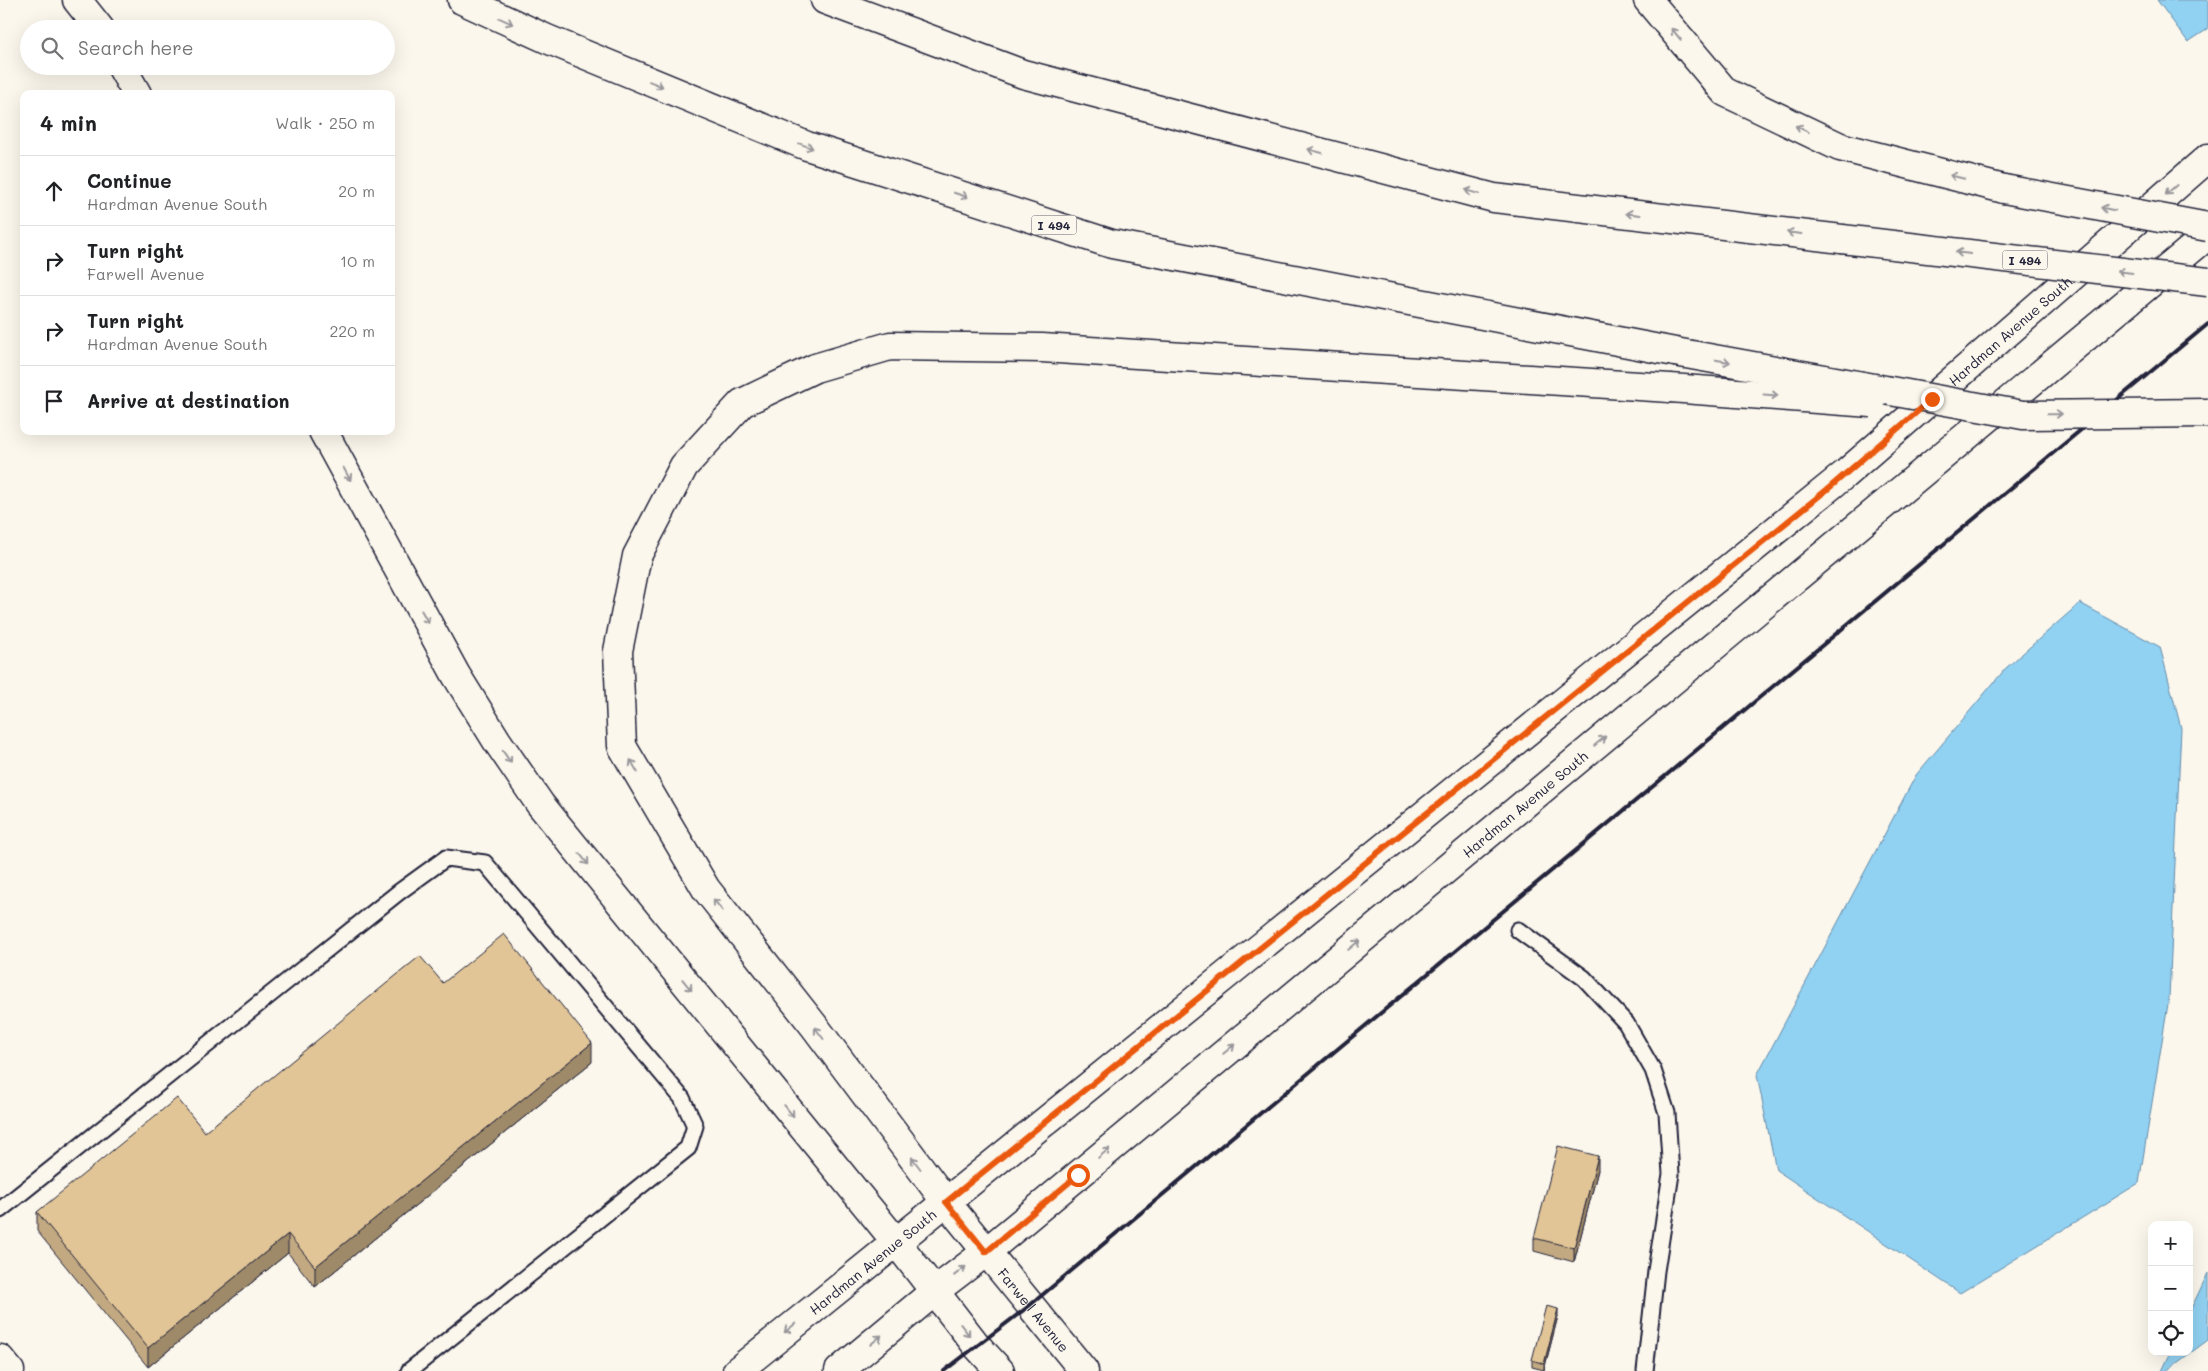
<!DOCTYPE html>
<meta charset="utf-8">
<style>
:root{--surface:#fff;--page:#f2f2f2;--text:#202124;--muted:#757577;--line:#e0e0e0}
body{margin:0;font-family:Mali,sans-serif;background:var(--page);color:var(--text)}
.controls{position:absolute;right:15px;bottom:15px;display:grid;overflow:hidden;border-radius:10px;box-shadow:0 5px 20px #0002}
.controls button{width:45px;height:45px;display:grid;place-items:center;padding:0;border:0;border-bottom:1px solid var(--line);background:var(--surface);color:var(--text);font:25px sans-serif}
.stop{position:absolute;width:15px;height:15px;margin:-11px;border:4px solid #ea580c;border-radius:50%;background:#fff}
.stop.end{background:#ea580c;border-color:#fff;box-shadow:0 1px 5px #0008}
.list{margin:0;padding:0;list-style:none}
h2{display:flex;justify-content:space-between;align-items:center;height:65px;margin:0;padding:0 20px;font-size:21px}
h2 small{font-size:16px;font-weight:400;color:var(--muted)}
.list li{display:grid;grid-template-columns:32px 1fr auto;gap:15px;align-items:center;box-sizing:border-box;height:70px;padding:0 20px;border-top:1px solid var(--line)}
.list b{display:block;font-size:19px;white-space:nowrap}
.list p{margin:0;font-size:16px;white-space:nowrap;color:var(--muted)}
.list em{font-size:16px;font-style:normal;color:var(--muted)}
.icon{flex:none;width:28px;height:28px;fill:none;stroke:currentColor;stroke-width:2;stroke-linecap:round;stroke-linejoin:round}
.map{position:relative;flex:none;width:2208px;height:1371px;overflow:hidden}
.search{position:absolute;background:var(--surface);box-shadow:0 5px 20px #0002;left:20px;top:20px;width:375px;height:55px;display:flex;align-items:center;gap:12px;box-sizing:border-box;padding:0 18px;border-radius:28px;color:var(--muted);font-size:19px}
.panel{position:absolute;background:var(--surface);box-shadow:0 5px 20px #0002;left:20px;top:90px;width:375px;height:345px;border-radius:10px}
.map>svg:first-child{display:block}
.water{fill:#91d1f2;stroke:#658ba9}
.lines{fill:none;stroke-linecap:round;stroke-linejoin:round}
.service-casing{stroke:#22223b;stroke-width:19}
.minor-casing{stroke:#22223b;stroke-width:31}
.tertiary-casing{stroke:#22223b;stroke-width:31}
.motorway-casing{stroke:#22223b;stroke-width:31}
.service{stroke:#fbf7ec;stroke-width:15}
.minor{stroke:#fbf7ec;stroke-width:28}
.tertiary{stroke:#fbf7ec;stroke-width:28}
.motorway{stroke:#fbf7ec;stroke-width:28}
.rail{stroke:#22223b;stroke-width:4}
.motorway-bridge-casing{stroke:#22223b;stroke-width:31;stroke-linecap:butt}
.motorway-bridge{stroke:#fbf7ec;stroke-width:28}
.wall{fill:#c2a981;stroke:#22223b}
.shaded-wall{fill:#9e8a69;stroke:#22223b}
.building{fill:#e1c596;stroke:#22223b}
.oneway{stroke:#99979c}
.route{stroke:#ea580c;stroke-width:6}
.labels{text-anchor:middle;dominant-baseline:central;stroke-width:4;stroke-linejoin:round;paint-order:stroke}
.shield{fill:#fbf7ec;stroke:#636270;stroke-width:1}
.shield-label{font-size:12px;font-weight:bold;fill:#22223b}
.street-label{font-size:14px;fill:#22223b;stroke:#fbf7ec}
</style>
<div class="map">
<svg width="2208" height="1371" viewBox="0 0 2208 1371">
<rect width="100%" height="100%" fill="#fbf7ec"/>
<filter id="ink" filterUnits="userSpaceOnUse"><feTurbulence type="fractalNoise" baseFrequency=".02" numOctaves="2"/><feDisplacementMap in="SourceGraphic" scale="10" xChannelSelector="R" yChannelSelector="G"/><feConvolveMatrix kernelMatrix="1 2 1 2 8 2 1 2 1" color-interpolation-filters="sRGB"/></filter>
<g filter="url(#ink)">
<!-- water -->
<g class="water">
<path d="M2157 0H2208V29L2188 42Z"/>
<path d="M2080 603 2160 647 2181 728 2169 998 2139 1183 1960 1293 1776 1170 1757 1075 1916 775 2006 668Z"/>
<path d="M2208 1273V1340L2166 1371H2162L2171 1352H2189V1313Z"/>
</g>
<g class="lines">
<defs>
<g id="service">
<path d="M1518 930 1584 978 1626 1023 1653 1070 1667 1113 1671 1174 1656 1271 1645 1371"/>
<path d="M0 1210 399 892 446 858 485 863 682 1098 695 1126 688 1148 409 1371"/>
</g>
<path id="minor" d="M0 1359 10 1371"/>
<g id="tertiary">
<path id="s1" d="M946 1202 1084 1371"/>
<path d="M897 1243 977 1346 1000 1371"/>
<path id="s2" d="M737 1371 1844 475 2208 158"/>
<path id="s3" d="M839 1371 935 1291 986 1252 2208 235"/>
</g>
<g id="motorway">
<path d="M77 0 100 29"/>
<path d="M462 0 547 39 807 146 1112 244 1675 352"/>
<path d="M825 0 1023 74 1494 198 1842 239"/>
<path d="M1648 0 1725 92 1840 147 2004 189"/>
<path d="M121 66 137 94"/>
<path d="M323 431 456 675 497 741 540 804 897 1243"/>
<path d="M946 1202 815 1027 706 889 622 746 618 651 637 556 684 466 742 403 815 368 890 346 1042 348 1670 388"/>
</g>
</defs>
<!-- service casing -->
<use href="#service" class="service-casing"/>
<!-- minor casing -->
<use href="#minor" class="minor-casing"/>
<!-- tertiary casing -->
<use href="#tertiary" class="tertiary-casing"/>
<!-- motorway casing -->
<use href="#motorway" class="motorway-casing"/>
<!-- service -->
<use href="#service" class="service"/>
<!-- minor -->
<use href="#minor" class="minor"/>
<!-- tertiary -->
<use href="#tertiary" class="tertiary"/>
<!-- motorway -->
<use href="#motorway" class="motorway"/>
<!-- rail -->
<path class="rail" d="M944 1371 1029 1306 2208 324"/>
<defs>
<g id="motorway-bridge">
<path d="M2004 189 2208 227"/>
<path d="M1842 239 2208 282"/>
<path d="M1675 352 2023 415 2208 413"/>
<path d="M1670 388 1871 403"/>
</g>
</defs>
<!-- motorway-bridge casing -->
<use href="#motorway-bridge" class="motorway-bridge-casing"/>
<!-- motorway-bridge -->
<use href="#motorway-bridge" class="motorway-bridge"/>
</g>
<!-- wall -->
<g class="wall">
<path d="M443 983 592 1062 315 1287 288 1253 148 1367 37 1231V1212L205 1132Z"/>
<path d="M1598 1170 1574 1262 1534 1251V1238Z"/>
<path d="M1558 1316 1544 1370 1532 1367V1360Z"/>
</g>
<!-- shaded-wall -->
<g class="shaded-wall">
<path d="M592 1043V1062L315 1287V1267Z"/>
<path d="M1598 1156V1170L1574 1262V1248Z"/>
<path d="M288 1234V1253L148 1367V1348Z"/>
<path d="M1558 1309V1316L1544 1370V1364Z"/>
</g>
<!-- building -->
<g class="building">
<path d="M504 934 592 1043 315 1267 288 1234 148 1348 37 1212 177 1098 205 1132 420 956 443 983Z"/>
<path d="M1558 1146 1598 1156 1574 1248 1534 1238Z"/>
<path d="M1546 1306 1558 1309 1544 1364 1532 1360Z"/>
</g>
<!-- one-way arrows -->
<defs><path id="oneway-shaft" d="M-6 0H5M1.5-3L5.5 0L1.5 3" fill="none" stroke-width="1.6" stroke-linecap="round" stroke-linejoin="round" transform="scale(1.25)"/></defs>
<g class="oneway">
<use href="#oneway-shaft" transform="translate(506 21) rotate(25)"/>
<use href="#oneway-shaft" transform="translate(1676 34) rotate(-130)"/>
<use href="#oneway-shaft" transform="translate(656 84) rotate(22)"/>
<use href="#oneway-shaft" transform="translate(1802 129) rotate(-154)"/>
<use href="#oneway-shaft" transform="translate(806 146) rotate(20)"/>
<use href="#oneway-shaft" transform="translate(1315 151) rotate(-165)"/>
<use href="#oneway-shaft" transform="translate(1957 177) rotate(-166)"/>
<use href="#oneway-shaft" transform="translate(2171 190) rotate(139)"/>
<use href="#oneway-shaft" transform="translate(1472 192) rotate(-165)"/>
<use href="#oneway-shaft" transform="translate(961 195) rotate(18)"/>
<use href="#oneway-shaft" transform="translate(2108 209) rotate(-169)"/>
<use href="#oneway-shaft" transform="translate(1633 214) rotate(-173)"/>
<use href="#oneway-shaft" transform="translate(1794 233) rotate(-173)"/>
<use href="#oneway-shaft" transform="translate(1963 253) rotate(-173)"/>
<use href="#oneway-shaft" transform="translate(2125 272) rotate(-173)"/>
<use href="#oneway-shaft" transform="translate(1723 361) rotate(10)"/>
<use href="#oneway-shaft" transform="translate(1771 395) rotate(4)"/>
<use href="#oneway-shaft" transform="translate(2055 414) rotate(-1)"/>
<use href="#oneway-shaft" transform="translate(347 474) rotate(61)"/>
<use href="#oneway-shaft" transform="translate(425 617) rotate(61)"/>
<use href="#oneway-shaft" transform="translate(1600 741) rotate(-40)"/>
<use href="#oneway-shaft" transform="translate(507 757) rotate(55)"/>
<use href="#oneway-shaft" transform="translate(634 766) rotate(-120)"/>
<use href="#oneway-shaft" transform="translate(584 859) rotate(51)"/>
<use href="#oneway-shaft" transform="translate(718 905) rotate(-128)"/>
<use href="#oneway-shaft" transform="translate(1354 945) rotate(-40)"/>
<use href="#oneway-shaft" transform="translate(687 985) rotate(51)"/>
<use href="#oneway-shaft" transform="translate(819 1033) rotate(-127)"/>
<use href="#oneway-shaft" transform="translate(1229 1049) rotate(-40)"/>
<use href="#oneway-shaft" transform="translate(789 1111) rotate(51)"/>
<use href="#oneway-shaft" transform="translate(1104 1153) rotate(-40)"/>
<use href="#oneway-shaft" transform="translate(916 1163) rotate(-127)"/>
<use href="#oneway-shaft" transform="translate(960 1271) rotate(-38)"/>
<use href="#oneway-shaft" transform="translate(790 1328) rotate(141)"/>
<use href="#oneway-shaft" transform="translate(965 1330) rotate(52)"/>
<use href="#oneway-shaft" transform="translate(876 1340) rotate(-40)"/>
</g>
</g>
<g class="lines" filter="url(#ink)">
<!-- route -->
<path class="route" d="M1078 1175 986 1252 946 1202 1829 488 1932 399"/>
</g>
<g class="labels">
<!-- shield labels -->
<g class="shield">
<rect x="1031.5" y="215.5" width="45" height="19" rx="4"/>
<rect x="2002.5" y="250.5" width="45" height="19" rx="4"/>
</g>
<g class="shield-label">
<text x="1054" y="225">I 494</text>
<text x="2025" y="260">I 494</text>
</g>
<!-- street labels -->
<g class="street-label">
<text stroke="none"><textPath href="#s2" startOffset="1644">Hardman Avenue South</textPath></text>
<text stroke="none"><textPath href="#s3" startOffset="890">Hardman Avenue South</textPath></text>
<text stroke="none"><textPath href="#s2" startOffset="174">Hardman Avenue South</textPath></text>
<text stroke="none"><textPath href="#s1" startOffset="139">Farwell Avenue</textPath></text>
</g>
</g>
</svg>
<div class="controls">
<button>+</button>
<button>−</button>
<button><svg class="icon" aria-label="locate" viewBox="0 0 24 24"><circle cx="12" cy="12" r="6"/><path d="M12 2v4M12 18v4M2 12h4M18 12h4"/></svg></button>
</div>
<div class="stop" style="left:1078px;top:1175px"></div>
<div class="stop end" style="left:1932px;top:399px"></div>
<div class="search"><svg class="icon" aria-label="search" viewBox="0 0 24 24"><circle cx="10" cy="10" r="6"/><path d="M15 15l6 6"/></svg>Search here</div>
<section class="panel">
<h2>4 min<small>Walk · 250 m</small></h2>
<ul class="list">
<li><svg class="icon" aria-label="ahead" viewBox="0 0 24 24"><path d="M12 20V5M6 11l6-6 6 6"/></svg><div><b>Continue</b><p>Hardman Avenue South</p></div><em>20 m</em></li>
<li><svg class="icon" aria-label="right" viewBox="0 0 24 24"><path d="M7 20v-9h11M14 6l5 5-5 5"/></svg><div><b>Turn right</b><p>Farwell Avenue</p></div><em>10 m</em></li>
<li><svg class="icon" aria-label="right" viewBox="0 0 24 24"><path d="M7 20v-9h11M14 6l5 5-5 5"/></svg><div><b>Turn right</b><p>Hardman Avenue South</p></div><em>220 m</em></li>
<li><svg class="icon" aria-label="arrive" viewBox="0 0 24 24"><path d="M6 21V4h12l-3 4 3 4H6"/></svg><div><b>Arrive at destination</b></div></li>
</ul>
</section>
</div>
